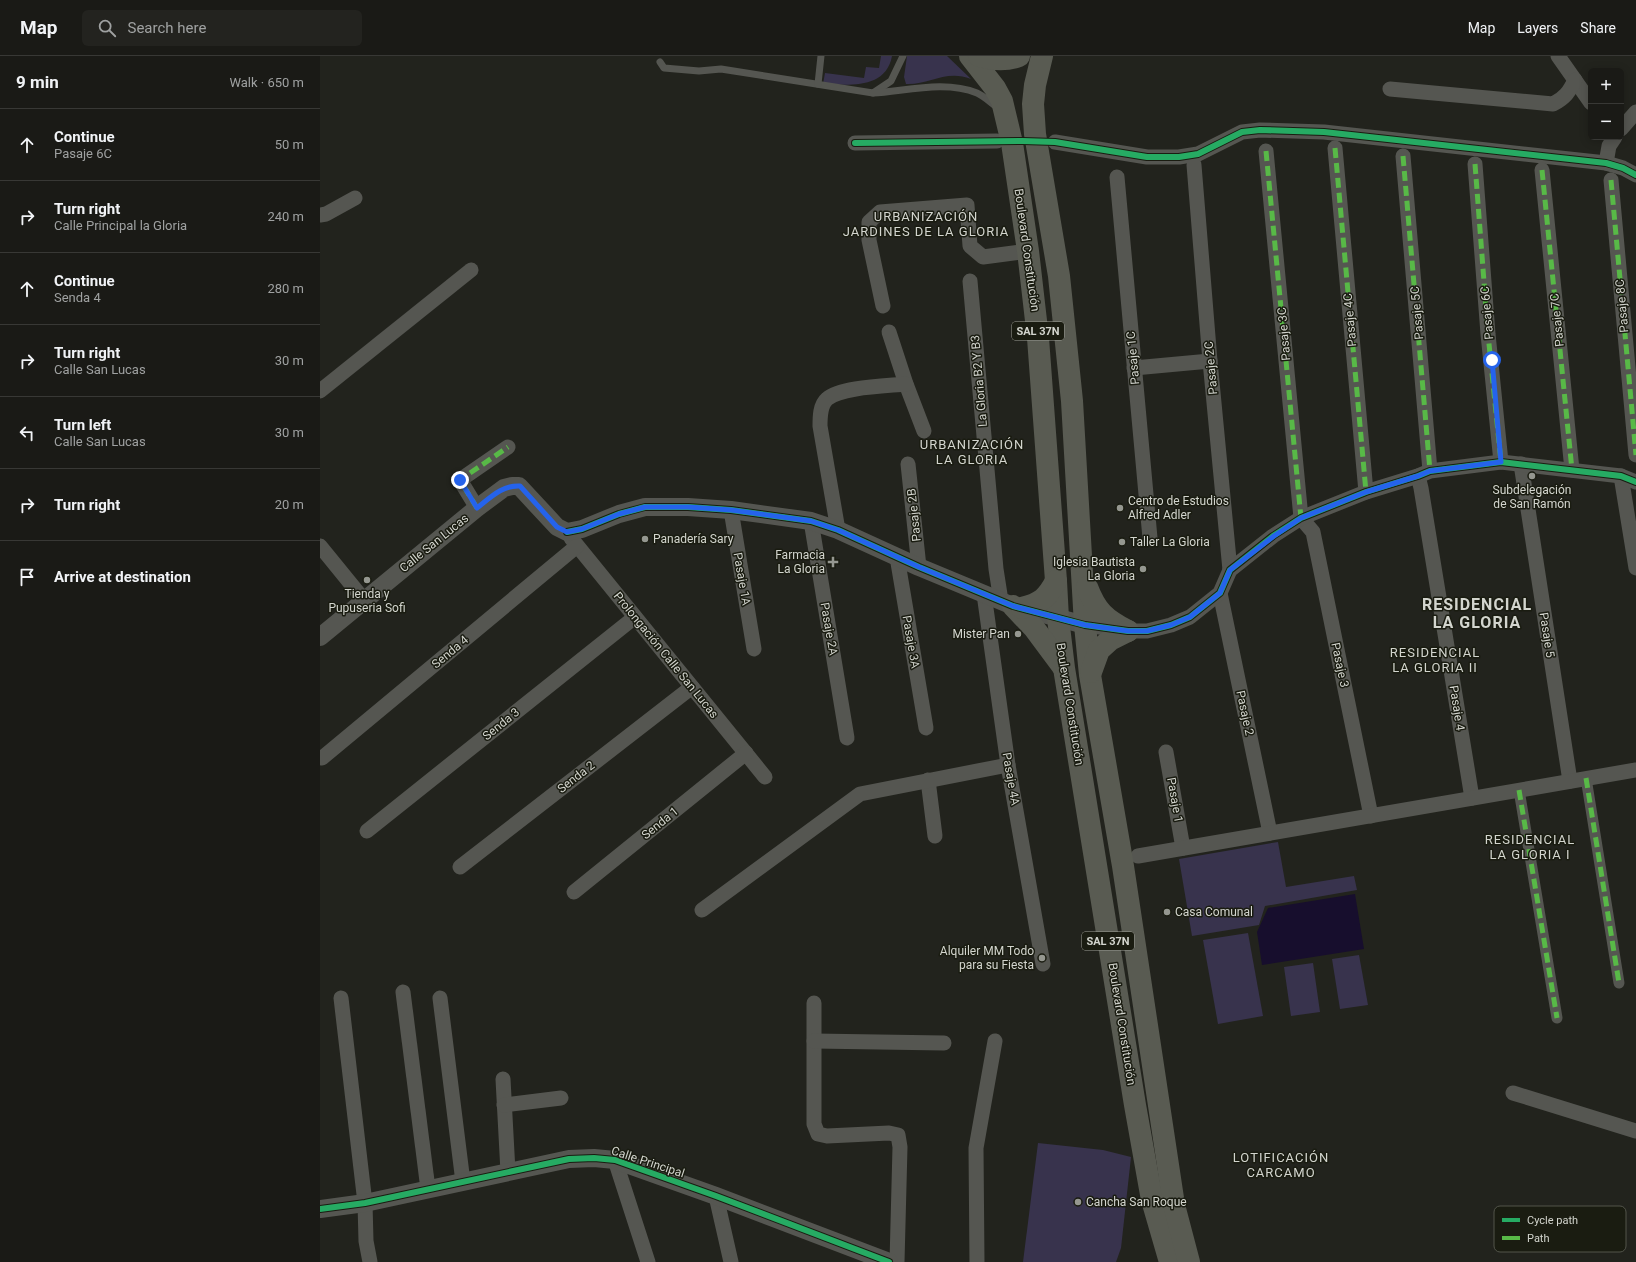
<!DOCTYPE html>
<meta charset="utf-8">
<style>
:root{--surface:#1a1a16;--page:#23231f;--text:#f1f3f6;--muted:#9fa1a1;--line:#383835}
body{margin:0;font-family:Roboto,sans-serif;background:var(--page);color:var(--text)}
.controls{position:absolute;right:12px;top:12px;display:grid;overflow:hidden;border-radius:6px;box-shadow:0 2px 10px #0003}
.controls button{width:36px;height:36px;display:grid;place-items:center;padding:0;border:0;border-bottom:1px solid var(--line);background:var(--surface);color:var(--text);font:20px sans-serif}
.stop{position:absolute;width:12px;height:12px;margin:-9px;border:3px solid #2563eb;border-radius:50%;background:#fff}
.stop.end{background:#2563eb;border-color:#fff;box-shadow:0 1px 4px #0008}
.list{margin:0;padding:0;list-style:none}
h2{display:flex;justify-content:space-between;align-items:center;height:52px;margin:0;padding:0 16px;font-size:17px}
h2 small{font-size:13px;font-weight:400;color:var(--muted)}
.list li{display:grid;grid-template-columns:26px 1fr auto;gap:12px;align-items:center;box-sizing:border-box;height:72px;padding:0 16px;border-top:1px solid var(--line)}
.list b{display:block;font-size:15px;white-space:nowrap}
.list p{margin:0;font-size:13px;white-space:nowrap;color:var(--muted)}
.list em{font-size:13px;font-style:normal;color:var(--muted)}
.icon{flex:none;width:22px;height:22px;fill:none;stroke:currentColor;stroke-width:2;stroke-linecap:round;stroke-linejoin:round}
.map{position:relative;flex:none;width:1316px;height:1206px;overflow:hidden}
header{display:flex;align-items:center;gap:24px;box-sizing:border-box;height:56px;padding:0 20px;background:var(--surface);border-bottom:1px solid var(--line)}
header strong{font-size:19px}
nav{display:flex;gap:22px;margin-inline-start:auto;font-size:14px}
.search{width:280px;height:36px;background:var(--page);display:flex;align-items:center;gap:10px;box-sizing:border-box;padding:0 14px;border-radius:6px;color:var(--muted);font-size:15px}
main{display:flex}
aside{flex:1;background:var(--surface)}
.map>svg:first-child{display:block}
.green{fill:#38334d}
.water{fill:#170e2d}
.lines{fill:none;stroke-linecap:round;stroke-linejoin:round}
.service{stroke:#555651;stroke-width:7}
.pedestrian{stroke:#555651;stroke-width:11}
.minor{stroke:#555651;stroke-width:15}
.tertiary{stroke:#555651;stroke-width:18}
.trunk{stroke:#595b52;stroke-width:22}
.quiet{stroke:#58b947;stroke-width:5;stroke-dasharray:10 5;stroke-linecap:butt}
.cycleway-casing{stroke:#1a1c11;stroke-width:8}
.cycleway{stroke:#26ab63;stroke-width:6}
.route{stroke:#2563eb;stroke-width:5}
.poi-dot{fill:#959790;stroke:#1a1c11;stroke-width:1.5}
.labels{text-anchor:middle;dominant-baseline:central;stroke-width:3;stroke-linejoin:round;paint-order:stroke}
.shield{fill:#1a1c11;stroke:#9c9e95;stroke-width:1}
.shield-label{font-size:11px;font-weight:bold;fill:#d3d5ce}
.street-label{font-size:12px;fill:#d3d5ce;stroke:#1a1c11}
.poi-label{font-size:12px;fill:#d3d5ce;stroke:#1a1c11;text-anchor:start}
.neighbourhood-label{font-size:13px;letter-spacing:1px;fill:#d3d5ce;stroke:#1a1c11}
.district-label{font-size:16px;font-weight:bold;letter-spacing:1px;fill:#d3d5ce;stroke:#1a1c11}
.key{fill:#1a1c11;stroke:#52544a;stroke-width:1}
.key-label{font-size:11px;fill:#d3d5ce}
</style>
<header>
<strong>Map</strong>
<div class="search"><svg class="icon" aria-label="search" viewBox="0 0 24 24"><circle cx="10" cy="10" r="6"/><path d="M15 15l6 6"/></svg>Search here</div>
<nav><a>Map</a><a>Layers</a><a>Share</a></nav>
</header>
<main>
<aside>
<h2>9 min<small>Walk · 650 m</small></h2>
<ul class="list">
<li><svg class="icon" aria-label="ahead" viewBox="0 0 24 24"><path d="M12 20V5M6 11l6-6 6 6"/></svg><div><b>Continue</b><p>Pasaje 6C</p></div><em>50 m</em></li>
<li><svg class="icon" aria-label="right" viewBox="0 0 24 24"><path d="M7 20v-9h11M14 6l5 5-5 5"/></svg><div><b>Turn right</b><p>Calle Principal la Gloria</p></div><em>240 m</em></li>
<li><svg class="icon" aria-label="ahead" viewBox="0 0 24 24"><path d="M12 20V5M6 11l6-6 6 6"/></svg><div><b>Continue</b><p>Senda 4</p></div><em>280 m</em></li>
<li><svg class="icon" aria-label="right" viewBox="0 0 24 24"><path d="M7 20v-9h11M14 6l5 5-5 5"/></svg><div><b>Turn right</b><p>Calle San Lucas</p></div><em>30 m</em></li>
<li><svg class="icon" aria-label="left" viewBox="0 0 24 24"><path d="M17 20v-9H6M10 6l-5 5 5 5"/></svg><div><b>Turn left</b><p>Calle San Lucas</p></div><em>30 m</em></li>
<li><svg class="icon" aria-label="right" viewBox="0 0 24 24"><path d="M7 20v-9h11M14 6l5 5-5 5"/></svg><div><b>Turn right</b></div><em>20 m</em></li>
<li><svg class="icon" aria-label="arrive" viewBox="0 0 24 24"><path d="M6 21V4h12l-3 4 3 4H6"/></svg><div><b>Arrive at destination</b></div></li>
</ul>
</aside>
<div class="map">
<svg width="1316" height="1206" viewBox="0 0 1316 1206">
<rect width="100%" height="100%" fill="#22231d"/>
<!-- green -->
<g class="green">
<path d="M561 0H572C566 33 530 29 503 28L505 17 544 22 546 11 559 12Z"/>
<path d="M587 0H627L651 23C626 13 609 29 586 28L584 21Z"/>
<path d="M958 786 966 831 1034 820 1037 834 945 850 939 869 872 880 859 803Z"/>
<path d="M928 877 943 960 898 968 883 884Z"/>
<path d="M1039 899 1048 949 1020 953 1012 903Z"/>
<path d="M993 907 1000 956 971 960 964 911Z"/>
<path d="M718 1087 783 1094 811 1101 801 1192 796 1206H703Z"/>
</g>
<!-- water -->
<path class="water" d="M1035 838 1044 893 942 909 937 876 948 852Z"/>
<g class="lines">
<!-- service -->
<g class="service">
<path d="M340 6 344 12 379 15 401 13 553 37 571 25 583 0"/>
<path d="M498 28 501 0"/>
<path d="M553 37C586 35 625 24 657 37 664 40 671 47 677 51"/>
</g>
<!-- pedestrian -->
<g class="pedestrian">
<path d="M1266 722 1299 927"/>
<path d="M1199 734 1237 962"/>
</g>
<!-- minor -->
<g class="minor">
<path d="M1238 0 1271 47"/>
<path d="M1070 33 1233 48C1245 42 1249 36 1255 24"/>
<path d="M1301 73 1316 56"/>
<path d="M735 86 827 101H859L878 98 922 76 940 74 1004 76 1286 107 1303 112 1316 119"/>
<path d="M535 87 677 85"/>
<path d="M1015 92 1046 436"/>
<path d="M946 95 981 462 993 476 1051 760"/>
<path d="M1083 100 1110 415"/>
<path d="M1286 107 1289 90 1295 81"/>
<path d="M1155 108 1168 278 1181 406"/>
<path d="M874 109 890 305 910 514"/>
<path d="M1222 114 1252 414"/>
<path d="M797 121 830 482"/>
<path d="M1291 124 1316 399"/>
<path d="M0 159 6 158 35 142"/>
<path d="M650 225 676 513 681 545"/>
<path d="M563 250 549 184V166L560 156 647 149 650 190 663 201 708 195"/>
<path d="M569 276 586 328 604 375"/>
<path d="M814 312 890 305"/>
<path d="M0 335 151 214"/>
<path d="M588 408 599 511"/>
<path d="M1201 408 1250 725"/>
<path d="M1098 420 1101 432 1152 742"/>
<path d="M1301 420 1316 512"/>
<path d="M157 452 140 424 188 391"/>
<path d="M411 454 434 593"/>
<path d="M491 465 527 682"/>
<path d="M518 474 500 370C500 361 500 349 507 343 520 331 567 330 586 328"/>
<path d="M251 482 445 721"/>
<path d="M0 490 44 544"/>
<path d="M577 501 606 672"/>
<path d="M900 537 950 777"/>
<path d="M664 538 688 709 723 908"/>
<path d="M765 569 808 575H827L851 569 870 561 900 537 910 514 953 480 981 462 1046 436 1098 420 1110 415 1181 406 1301 420 1316 426"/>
<path d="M846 696 863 792"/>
<path d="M2 702 257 490"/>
<path d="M608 724 615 780"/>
<path d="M47 775 315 561"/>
<path d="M818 800 1316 714"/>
<path d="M140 811 372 631"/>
<path d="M254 836 426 697"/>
<path d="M382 854 540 738 688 709"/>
<path d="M83 936 108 1133"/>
<path d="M21 942 45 1147 46 1185 50 1206"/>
<path d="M120 942 143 1126"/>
<path d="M494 947V1068L498 1078 507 1080 569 1077 578 1079 580 1091 577 1206"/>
<path d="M494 985 624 987"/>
<path d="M183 1023 188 1116"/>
<path d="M1193 1037 1316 1075"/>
<path d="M184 1049 241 1042"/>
<path d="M295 1104 328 1206"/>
<path d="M396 1140 411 1206"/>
<path d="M657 1206 656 1092 675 985"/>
</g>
<!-- tertiary -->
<g class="tertiary">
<path d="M0 581 157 452 184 432 192 430H199L237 471 247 476 262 473 299 458 325 451H368L411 454 491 465 518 474 599 511 693 550 765 569"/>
<path d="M0 1153 45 1147 249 1103 274 1102 295 1104 396 1140 569 1206"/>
</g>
<!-- trunk -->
<g class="trunk">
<path d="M650 0 675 32 682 45 692 87 708 195 718 282 736 525 738 562 744 612 815 1049 832 1144 850 1206"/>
<path d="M659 0C673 4 686 5 699 0"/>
<path d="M722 0 715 29 713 48 715 78 739 220 752 345 765 569 770 619 803 810 854 1149 869 1206"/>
<path d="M767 531C776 555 785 563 808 575"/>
<path d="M693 550 714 572 743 611"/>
<path d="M702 552C721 547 727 542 736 525"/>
<path d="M771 616 779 594 790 584 808 575"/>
</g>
<!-- quiet -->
<g class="quiet">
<path d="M1015 92 1046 436"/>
<path d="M946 95 981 462"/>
<path d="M1083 100 1110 415"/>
<path d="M1155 108 1168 278 1181 406"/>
<path d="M1222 114 1252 414"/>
<path d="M1291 124 1316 399"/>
<path d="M157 452 140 424 188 391"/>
<path d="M1266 722 1299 927"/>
<path d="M1199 734 1237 962"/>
</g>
<defs>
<g id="cycleway">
<path d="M535 87 703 85 735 86 827 101H859L878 98 922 76 940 74 1004 76 1286 107 1303 112 1316 119"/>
<path d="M247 476 262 473 299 458 325 451H368L411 454 491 465 518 474 599 511 693 550 765 569 808 575H827L851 569 870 561 900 537 910 514 953 480 981 462 1046 436 1098 420 1110 415 1181 406 1301 420 1316 426"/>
<path d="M0 1153 45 1147 249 1103 274 1102 295 1104 396 1140 569 1206"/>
</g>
</defs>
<!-- cycleway casing -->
<use href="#cycleway" class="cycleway-casing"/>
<!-- cycleway -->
<use href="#cycleway" class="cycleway"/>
</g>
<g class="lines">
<!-- route -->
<path class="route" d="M140 424 157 452C170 442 182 429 200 430L237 471 247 476 262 473 299 458 325 451H368L411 454 491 465 518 474 599 511 693 550 765 569 808 575H827L851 569 870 561 900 537 910 514 954 480 981 462 1046 436 1098 420 1110 415 1181 406 1172 304"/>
</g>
<!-- markers -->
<g class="poi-dot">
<circle cx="1212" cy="420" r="4"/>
<circle cx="800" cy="452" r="4"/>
<circle cx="325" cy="483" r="4"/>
<circle cx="802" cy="486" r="4"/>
<path d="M511 500h4v4h4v4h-4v4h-4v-4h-4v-4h4z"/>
<circle cx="823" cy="513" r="4"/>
<circle cx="47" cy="524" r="4"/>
<circle cx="698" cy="578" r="4"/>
<circle cx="847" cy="856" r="4"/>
<circle cx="722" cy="902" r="4"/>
<circle cx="758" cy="1146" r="4"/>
</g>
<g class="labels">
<!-- shield labels -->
<g class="shield">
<rect x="692" y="266" width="52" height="18" rx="3"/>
<rect x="762" y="876" width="52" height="18" rx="3"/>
</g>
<g class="shield-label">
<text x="718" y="275">SAL 37N</text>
<text x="788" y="885">SAL 37N</text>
</g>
<!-- street labels -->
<g class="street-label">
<text transform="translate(707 194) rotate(82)">Boulevard Constitución</text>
<text transform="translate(1302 250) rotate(-95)">Pasaje 8C</text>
<text transform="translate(1097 257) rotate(-95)">Pasaje 5C</text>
<text transform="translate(1167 257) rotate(-95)">Pasaje 6C</text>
<text transform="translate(1030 264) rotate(-95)">Pasaje 4C</text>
<text transform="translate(1237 264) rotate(-96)">Pasaje 7C</text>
<text transform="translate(964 278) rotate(-95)">Pasaje 3C</text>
<text transform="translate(813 302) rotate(-95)">Pasaje 1C</text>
<text transform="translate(891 312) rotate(-95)">Pasaje 2C</text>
<text transform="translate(659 325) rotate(-95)">La Gloria B2 Y B3</text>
<text transform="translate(594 459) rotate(-96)">Pasaje 2B</text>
<text transform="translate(114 487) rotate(-39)">Calle San Lucas</text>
<text transform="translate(422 523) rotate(80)">Pasaje 1A</text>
<text transform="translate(509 573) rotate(80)">Pasaje 2A</text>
<text transform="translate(1227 579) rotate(81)">Pasaje 5</text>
<text transform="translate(591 586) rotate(80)">Pasaje 3A</text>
<text transform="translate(130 596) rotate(-40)">Senda 4</text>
<text transform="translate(346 599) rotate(51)">Prolongación Calle San Lucas</text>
<text transform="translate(1020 609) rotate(78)">Pasaje 3</text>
<text transform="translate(750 648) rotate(81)">Boulevard Constitución</text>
<text transform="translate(1137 652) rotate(81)">Pasaje 4</text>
<text transform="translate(925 657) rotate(78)">Pasaje 2</text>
<text transform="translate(181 668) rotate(-39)">Senda 3</text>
<text transform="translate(256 721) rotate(-38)">Senda 2</text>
<text transform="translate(691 723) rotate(80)">Pasaje 4A</text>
<text transform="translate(855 744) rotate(80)">Pasaje 1</text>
<text transform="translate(340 767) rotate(-39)">Senda 1</text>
<text transform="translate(802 968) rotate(81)">Boulevard Constitución</text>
<text transform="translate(328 1106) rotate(18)">Calle Principal</text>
</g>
<!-- poi labels -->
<g class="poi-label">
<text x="1212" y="434" text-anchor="middle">Subdelegación<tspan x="1212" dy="14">de San Ramón</tspan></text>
<text x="808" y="445">Centro de Estudios<tspan x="808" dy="14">Alfred Adler</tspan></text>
<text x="333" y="483">Panadería Sary</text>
<text x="810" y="486">Taller La Gloria</text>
<text x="505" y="499" text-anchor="end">Farmacia<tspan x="505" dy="14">La Gloria</tspan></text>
<text x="815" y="506" text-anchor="end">Iglesia Bautista<tspan x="815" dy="14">La Gloria</tspan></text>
<text x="47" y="538" text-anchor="middle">Tienda y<tspan x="47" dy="14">Pupuseria Sofi</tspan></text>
<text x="690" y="578" text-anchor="end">Mister Pan</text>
<text x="855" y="856">Casa Comunal</text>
<text x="714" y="895" text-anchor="end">Alquiler MM Todo<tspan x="714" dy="14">para su Fiesta</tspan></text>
<text x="766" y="1146">Cancha San Roque</text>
</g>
<!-- neighbourhood labels -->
<g class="neighbourhood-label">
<text x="606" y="160">URBANIZACIÓN<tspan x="606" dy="15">JARDINES DE LA GLORIA</tspan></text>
<text x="652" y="388">URBANIZACIÓN<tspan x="652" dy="15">LA GLORIA</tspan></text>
<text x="1115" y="596">RESIDENCIAL<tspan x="1115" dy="15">LA GLORIA II</tspan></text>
<text x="1210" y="783">RESIDENCIAL<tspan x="1210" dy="15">LA GLORIA I</tspan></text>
<text x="961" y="1101">LOTIFICACIÓN<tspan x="961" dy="15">CARCAMO</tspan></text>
</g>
<!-- district labels -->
<g class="district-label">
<text x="1157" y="548">RESIDENCIAL<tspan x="1157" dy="18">LA GLORIA</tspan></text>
</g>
</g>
<!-- legend -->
<rect x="1174" y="1150" width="132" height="46" rx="6" class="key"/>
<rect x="1182" y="1162" width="18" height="4" fill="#26ab63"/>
<rect x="1182" y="1180" width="18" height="4" fill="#58b947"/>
<g class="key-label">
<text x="1207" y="1168">Cycle path</text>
<text x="1207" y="1186">Path</text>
</g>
</svg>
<div class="controls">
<button>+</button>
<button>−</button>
</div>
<div class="stop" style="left:1172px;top:304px"></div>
<div class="stop end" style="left:140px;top:424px"></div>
</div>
</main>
